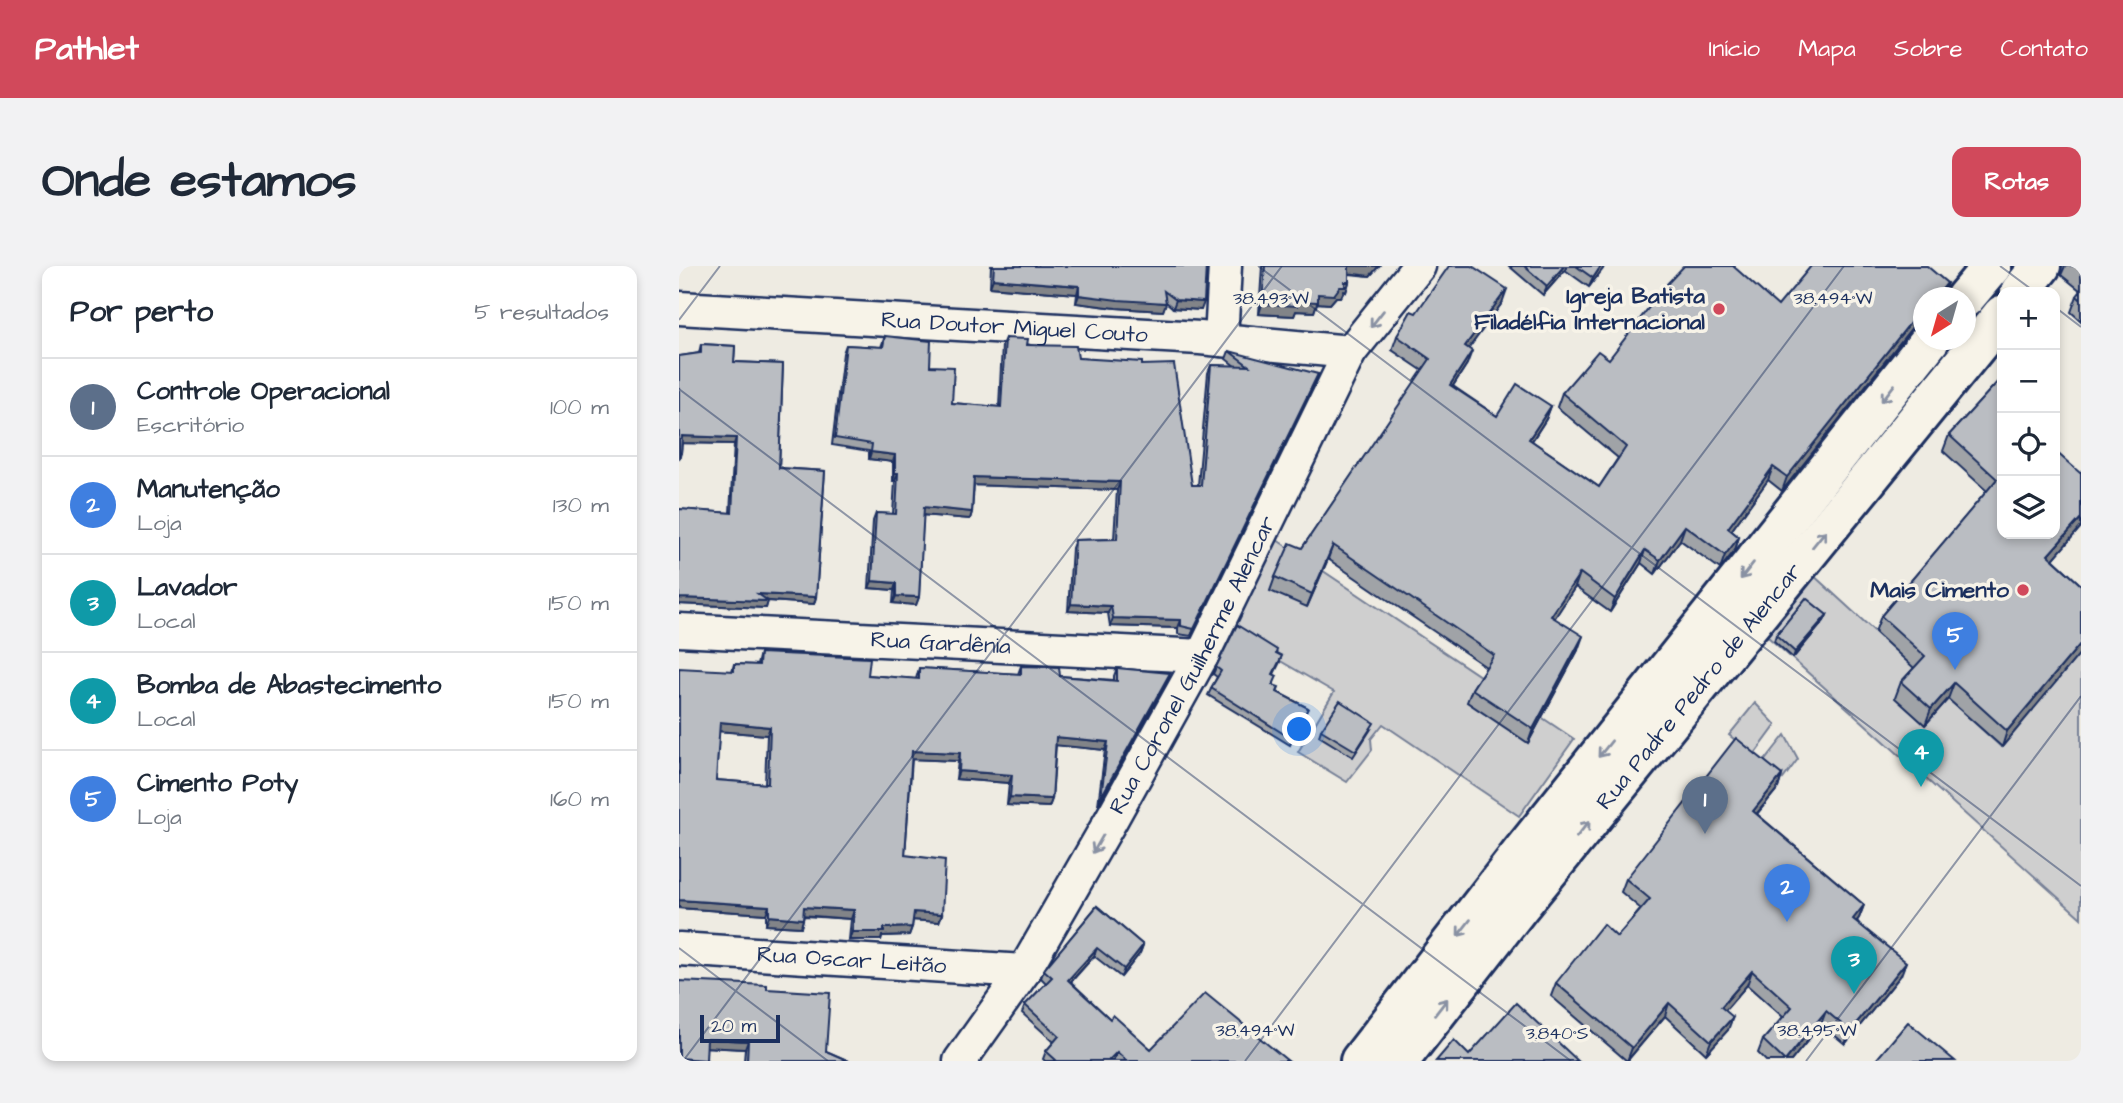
<!DOCTYPE html>
<html lang="pt">
<meta charset="utf-8">
<style>
:root{--surface:#fff;--page:#f2f2f3;--text:#1f2937;--muted:#747a83;--line:#e0e1e3;--accent:#d1495b}
body{margin:0;font-family:"Architects Daughter",sans-serif;background:var(--page);color:var(--text)}
.controls{position:absolute;right:21px;top:21px;display:grid;overflow:hidden;border-radius:14px;box-shadow:0 4px 10px #0003}
.controls button{width:63px;height:63px;display:grid;place-items:center;padding:0;border:0;border-bottom:2px solid var(--line);background:var(--surface);color:var(--text);font:35px sans-serif}
.compass{position:absolute;left:1234px;top:21px;width:63px;height:63px;border-radius:50%;background:var(--surface);box-shadow:0 4px 10px #0003;rotate:217deg}
.scale{position:absolute;left:21px;bottom:18px;width:80px;box-sizing:border-box;padding-left:7px;border:4px solid #1b2f5e;border-top:0;font-size:19px;line-height:24px;white-space:nowrap;color:#1b2f5e;-webkit-text-stroke:5px #f7f3e8;paint-order:stroke}
.you{position:absolute;left:621px;top:464px;width:24px;height:24px;margin:-18px;border:5px solid #fff;border-radius:50%;background:#1a73e8;box-shadow:0 0 0 10px #1a73e833}
.badge{display:grid;place-items:center;width:46px;height:46px;border-radius:50%;background:var(--accent);color:#fff;font-size:23px;font-weight:700}
.pin{position:absolute;translate:-50% -58px;filter:drop-shadow(0 2px 4px #0008)}
.pin::after{content:'';position:absolute;top:37px;width:24px;height:21px;background:inherit;clip-path:polygon(0 0,100% 0,50% 100%)}
.list{margin:0;padding:0;list-style:none}
h2{display:flex;justify-content:space-between;align-items:center;height:91px;margin:0;padding:0 28px;font-size:30px}
h2 small{font-size:23px;font-weight:400;color:var(--muted)}
.list li{display:grid;grid-template-columns:46px 1fr auto;gap:21px;align-items:center;box-sizing:border-box;height:98px;padding:0 28px;border-top:2px solid var(--line)}
.list b{display:block;font-size:26px;white-space:nowrap}
.list p{margin:0;font-size:23px;white-space:nowrap;color:var(--muted)}
.list em{font-size:23px;font-style:normal;color:var(--muted)}
.icon{flex:none;width:38px;height:38px;fill:none;stroke:currentColor;stroke-width:2;stroke-linecap:round;stroke-linejoin:round}
.map{position:relative;flex:none;width:1402px;height:795px;overflow:hidden;border-radius:14px}
header{display:flex;align-items:center;gap:42px;box-sizing:border-box;height:98px;padding:0 35px;background:var(--accent);color:#fff}
header strong{font-size:33px}
nav{display:flex;gap:38px;margin-inline-start:auto;font-size:24px}
.intro{display:flex;align-items:center;justify-content:space-between;box-sizing:border-box;height:168px;padding:0 42px}
h1{margin:0;font-size:49px}
.button{padding:18px 32px;border-radius:14px;background:var(--accent);color:#fff;font-size:24px;font-weight:700}
main{display:flex;gap:42px;padding:0 42px}
aside{flex:1;background:var(--surface);border-radius:14px;box-shadow:0 4px 10px #0003}
.map>svg:first-child{display:block}
.green{fill:#cfcfcf;stroke:#757f96;stroke-width:2}
.lines{fill:none;stroke-linecap:round;stroke-linejoin:round}
.minor-casing{stroke:#1b2f5e;stroke-width:37}
.major-casing{stroke:#1b2f5e;stroke-width:44}
.minor{stroke:#f7f3e8;stroke-width:32}
.major{stroke:#f7f3e8;stroke-width:38}
.wall{fill:#a0a3a7;stroke:#1b2f5e;stroke-width:2;fill-rule:evenodd}
.shaded-wall{fill:#828488;stroke:#1b2f5e;stroke-width:2}
.building{fill:#babdc2;stroke:#1b2f5e;stroke-width:2;fill-rule:evenodd}
.oneway{stroke:#8991a3}
.ticks{fill:none;stroke:#1b2f5e;stroke-width:2;stroke-opacity:0.45}
.poi-dot{fill:#d1495b;stroke:#f7f3e8;stroke-width:2.5}
.labels{text-anchor:middle;dominant-baseline:central;stroke-width:7;stroke-linejoin:round;paint-order:stroke}
.poi-label{font-size:23px;font-weight:bold;fill:#1b2f5e;stroke:#f7f3e8;text-anchor:end}
.street-label{font-size:23px;fill:#1b2f5e;stroke:#f7f3e8}
.ticks-label{font-size:18px;text-anchor:middle;fill:#1b2f5e;stroke:#f7f3e8;stroke-width:7;stroke-linejoin:round;paint-order:stroke}
</style>
<header>
<strong>Pathlet</strong>
<nav><a>Início</a><a>Mapa</a><a>Sobre</a><a>Contato</a></nav>
</header>
<div class="intro"><h1>Onde estamos</h1><a class="button">Rotas</a></div>
<main>
<aside>
<h2>Por perto<small>5 resultados</small></h2>
<ul class="list">
<li><span class="badge" style="background:#5c6f8a">1</span><div><b>Controle Operacional</b><p>Escritório</p></div><em>100 m</em></li>
<li><span class="badge" style="background:#3f7fe0">2</span><div><b>Manutenção</b><p>Loja</p></div><em>130 m</em></li>
<li><span class="badge" style="background:#0f9aa8">3</span><div><b>Lavador</b><p>Local</p></div><em>150 m</em></li>
<li><span class="badge" style="background:#0f9aa8">4</span><div><b>Bomba de Abastecimento</b><p>Local</p></div><em>150 m</em></li>
<li><span class="badge" style="background:#3f7fe0">5</span><div><b>Cimento Poty</b><p>Loja</p></div><em>160 m</em></li>
</ul>
</aside>
<div class="map">
<svg width="1402" height="795" viewBox="0 0 1402 795">
<rect width="100%" height="100%" fill="#eeebe2"/>
<filter id="ink" filterUnits="userSpaceOnUse"><feTurbulence type="fractalNoise" baseFrequency=".0143" numOctaves="2"/><feDisplacementMap in="SourceGraphic" scale="14" xChannelSelector="R" yChannelSelector="G"/><feConvolveMatrix kernelMatrix="1 2 1 2 8 2 1 2 1" color-interpolation-filters="sRGB"/></filter>
<g filter="url(#ink)">
<!-- green -->
<g class="green">
<path d="M589 268 895 473 840 550 704 458 692 473 693 484 668 516 619 486 655 426 546 363Z"/>
<path d="M1133 308 1321 480 1402 386V652L1088 370Z"/>
<path d="M1076 437 1097 459 1075 489 1050 469Z"/>
<path d="M1106 469 1119 493 1104 513 1084 497Z"/>
</g>
<g class="lines">
<defs>
<g id="minor">
<path id="s1" d="M0 42 521 72 671 86"/>
<path d="M542 74 546 0"/>
<path id="s2" d="M0 364 523 390"/>
<path id="s3" d="M0 683 345 705"/>
<path id="s4" d="M281 795 345 705 432 554 523 390 671 86 740 0"/>
</g>
<g id="major">
<path d="M1341 26 1362 0"/>
<path d="M1286 32 1313 0"/>
<path d="M681 795 843 586 1251 74"/>
<path id="s5" d="M720 795 841 640 1323 49"/>
</g>
</defs>
<!-- minor casing -->
<use href="#minor" class="minor-casing"/>
<!-- major casing -->
<use href="#major" class="major-casing"/>
<!-- minor -->
<use href="#minor" class="minor"/>
<!-- major -->
<use href="#major" class="major"/>
</g>
<!-- wall -->
<g class="wall">
<path d="M312 0H527L522 44 494 42 487 36 484 45 437 42 397 37 398 28 311 21Z"/>
<path d="M583 0H700L691 10 670 8V16L667 26 665 25 662 31H657L651 38 638 37 635 46 617 45 615 50 580 48Z"/>
<path d="M830 0H925L910 21 886 4 864 29Z"/>
<path d="M1386 0H1402V55L1392 46 1398 30 1402 25 1382 9Z"/>
<path d="M1263 31 1234 60 1103 225 1089 214 1052 265 1060 271 1056 284 1041 303 1001 274 976 308 962 297 931 346 896 321 875 352 899 384 849 477 788 436 793 423 807 401 649 293 628 341 591 325 596 311 623 282 744 105 713 84 718 70 737 47 823 37 790 82 788 98 774 120 818 150 872 140 867 153 853 175 920 221 939 192 878 141 883 127 930 93 1099 40Z"/>
<path d="M206 70 251 100 273 137 320 141 323 79 326 72 399 92 463 99 513 219H519L529 107 532 99 556 100 547 93 550 85 636 116 512 370 499 368V362L431 360 429 347 389 345 393 282 396 274 435 273 438 224 295 219 293 246 291 253 244 249 240 331 237 339 214 337 215 324 190 322 194 255 197 247 214 248 216 215H214V196L190 193V185L153 179 164 87 167 79 202 81Z"/>
<path d="M22 78 56 80 55 96 104 98 100 202 146 205 137 331 135 338 89 335 87 342 0 338V243L51 247 55 178 3 177 2 187 0 193V90L20 87Z"/>
<path d="M1323 111V268L1401 207 1402 261 1374 293 1402 319 1323 481 1269 433 1246 459 1216 432 1222 416 1235 402 1196 366 1202 350 1308 225 1264 185 1270 169Z"/>
<path d="M1148 349 1145 355 1114 392 1095 375 1097 369Z"/>
<path d="M81 387 189 409 237 413 240 402 339 408 342 400 381 410 435 414V410L438 402 491 407 488 415 419 539 426 484 377 479 373 533 370 541 328 539 330 517 277 513 279 495 233 493 226 589 263 648 260 656 234 654 233 661 230 669 203 670 202 674H170L172 653 125 650 122 661 87 659V648L0 642 53 405 55 398 78 399ZM40 465 88 469 86 518 37 514Z"/>
<path d="M597 387 601 396 595 408V419L598 426 629 442 611 479 529 429 538 411 534 408 537 401Z"/>
<path d="M692 463 674 491 640 470 642 464Z"/>
<path d="M1103 509 1099 522 1078 548 1185 639 1180 652 1178 655 1222 709 1166 778 1142 758 1112 795H1087L1079 787 1084 774 1104 751 1068 719 1046 744 1049 764 1027 788 986 750 948 795 872 730 877 717 938 671 962 643 942 626 947 613Z"/>
<path d="M418 640 464 679 461 687 442 711 415 690 392 716 431 753 472 783 609 795H366L364 793 367 785 375 776 343 747 346 739 367 717 362 712 365 704Z"/>
<path d="M88 723 147 785 170 795H65L66 783 27 781 26 795H0Z"/>
</g>
<!-- shaded-wall -->
<g class="shaded-wall">
<path d="M670 0H700L691 10 667 7Z"/>
<path d="M885 0H888L886 4 864 29 868 20Z"/>
<path d="M922 0H925L924 3 910 21 914 12Z"/>
<path d="M314 13 400 20 398 28 311 21Z"/>
<path d="M666 16H670L667 26 665 25 662 31H657L651 38 638 37 635 46 617 45 615 50 580 48 583 38 619 35 661 21Z"/>
<path d="M1268 17 1263 31 1256 32Z"/>
<path d="M828 23 823 37 781 94 786 80Z"/>
<path d="M400 29 487 37 484 45 437 42 397 37Z"/>
<path d="M497 34 525 36 522 44 494 42Z"/>
<path d="M1244 43V53L1234 60 1103 225 1108 211 1239 47Z"/>
<path d="M793 85 788 98 766 132 771 119Z"/>
<path d="M639 108 636 116 512 370 515 363Z"/>
<path d="M872 140 867 153 845 187 850 173Z"/>
<path d="M3 170 57 172 55 178 1 177Z"/>
<path d="M192 186 216 189 214 196 190 193Z"/>
<path d="M1094 201 1089 214 1044 276 1049 262Z"/>
<path d="M216 207H219L216 215H214Z"/>
<path d="M295 211 441 216 438 224 292 219Z"/>
<path d="M245 241 293 246 291 253 242 249Z"/>
<path d="M1402 252V261L1364 305 1369 289Z"/>
<path d="M1006 260 1001 274 976 308 981 294Z"/>
<path d="M1060 271 1056 284 1041 303 1046 289Z"/>
<path d="M654 279 649 293 628 341 633 328Z"/>
<path d="M966 284 962 297 931 346 936 333Z"/>
<path d="M901 307 896 321 868 364 872 350Z"/>
<path d="M193 315 217 317 215 324 190 322Z"/>
<path d="M79 328 137 331 135 338 77 334Z"/>
<path d="M217 330 240 331 237 339 214 337Z"/>
<path d="M0 332 89 335 87 342 0 338Z"/>
<path d="M392 338 432 340 429 347 389 345Z"/>
<path d="M1148 349 1145 355 1114 392 1116 386Z"/>
<path d="M434 352 502 354 499 362 431 360Z"/>
<path d="M904 370 899 384 849 477 854 463Z"/>
<path d="M1402 377V386L1323 481 1328 465Z"/>
<path d="M491 407 488 415 419 539 422 531Z"/>
<path d="M1275 417 1269 433 1246 459 1252 443Z"/>
<path d="M41 456 91 461 88 469 38 465Z"/>
<path d="M377 471 429 476 426 484 374 479Z"/>
<path d="M233 485 281 487 279 495 230 493Z"/>
<path d="M280 505 333 509 330 517 277 513Z"/>
<path d="M1103 509 1099 522 1069 558 1074 545Z"/>
<path d="M331 531 373 533 370 541 328 539Z"/>
<path d="M0 634 90 640 87 648 0 642Z"/>
<path d="M1185 639 1180 652 1169 666 1174 653Z"/>
<path d="M125 641 175 644 172 653 122 649Z"/>
<path d="M235 646 263 648 260 656 232 654Z"/>
<path d="M90 650 124 653 122 661 87 659Z"/>
<path d="M233 661 230 669 203 670 202 674H170L173 666 205 662Z"/>
<path d="M464 679 461 687 442 711 445 703Z"/>
<path d="M418 682 415 690 386 722 389 714Z"/>
<path d="M1227 696 1222 709 1166 778 1171 765Z"/>
<path d="M1073 705 1068 719 1038 754 1042 741Z"/>
<path d="M990 737 986 750 948 795 953 782Z"/>
<path d="M1147 745 1142 758 1112 795H1106Z"/>
<path d="M1054 751 1049 764 1027 788 1032 775Z"/>
<path d="M28 773 69 775 66 783 24 781Z"/>
<path d="M438 786 434 795H429Z"/>
<path d="M0 792 27 794 26 795H0Z"/>
</g>
<!-- building -->
<g class="building">
<path d="M315 0H527L525 36 497 34 485 25 487 37 439 34 400 29V20L314 13Z"/>
<path d="M586 0H670V16H666V21H661L655 29 639 28V36L619 35 618 40 583 38Z"/>
<path d="M770 0H793L828 23 786 80 793 85 771 119 818 150 838 118 872 140 850 173 920 221 947 181 883 127 919 85 930 93 988 18 1005 0H1054L1099 40 1132 0H1248L1268 17 1256 32H1244V43L1239 47 1108 211 1094 201 1049 262 1060 271 1046 289 1006 260 981 294 966 284 936 333 901 307 872 350 904 370 854 463 793 423 815 389 654 279 633 328 596 311 611 277 623 282 751 93 718 70 732 45 737 47Z"/>
<path d="M845 0H885L868 20Z"/>
<path d="M897 0H922L914 12Z"/>
<path d="M1402 25V34L1398 30Z"/>
<path d="M206 70 252 75 251 100 275 101 273 137 322 141 326 72 349 73 348 79 397 80 399 92 463 96V99L495 98 513 219H522L532 99 570 100 550 85 639 108 515 363 502 360V354L434 352 432 340 392 338 396 274 438 273 441 216 295 211 293 246 245 241 240 331 217 330V317L193 315 197 247 217 248 219 207H216V189L192 186 193 178 156 172 167 79 204 81Z"/>
<path d="M22 78 56 80 55 96 104 98 100 202 146 205 137 331 79 328 89 335 0 332V243L53 247 57 172 3 170 2 187H0V90L22 87Z"/>
<path d="M1323 111V268H1376V185L1401 207 1402 206V252L1369 289 1402 319V377L1328 465 1275 417 1252 443 1222 416 1246 390 1202 350 1318 213 1270 169Z"/>
<path d="M1127 332 1148 349 1116 386 1097 369Z"/>
<path d="M558 359 598 384 597 387 603 390 594 408 598 410 594 419 600 421 598 426 629 442 613 473 532 422 542 405 537 401Z"/>
<path d="M81 387 191 392 189 409 240 413V402L342 408V400L380 401 381 410 438 415V402L491 407 422 531 429 476 377 471 373 533 331 531 333 509 280 505 281 487 233 485 226 589 266 594 263 648 235 646 233 661 205 662V666H173L175 644 125 641 124 653 90 650V640L0 634V402L55 405V398L80 399ZM41 456 91 461 89 518 37 514Z"/>
<path d="M661 435 695 457 677 485 642 464Z"/>
<path d="M1057 472 1103 509 1074 545 1185 639 1174 653 1227 696 1171 765 1147 745 1106 795 1084 774 1113 741 1073 705 1042 741 1054 751 1032 775 990 737 953 782 877 717 924 658 938 671 971 633 947 613Z"/>
<path d="M418 640 464 679 445 703 418 682 389 714 431 753 434 749 472 783 526 727 609 795H448L438 786 429 795H378L367 785 380 770 346 739 373 711 365 704 367 701Z"/>
<path d="M0 715 88 719V723L151 727 147 785 170 795H68L69 775 28 773 27 794 0 792Z"/>
<path d="M837 737 899 795H757L775 774 790 789Z"/>
<path d="M1229 756 1276 795H1196Z"/>
</g>
<!-- one-way arrows -->
<defs><path id="oneway-shaft" d="M-6 0H5M1.5-3L5.5 0L1.5 3" fill="none" stroke-width="1.6" stroke-linecap="round" stroke-linejoin="round" transform="scale(1.75)"/></defs>
<g class="oneway">
<use href="#oneway-shaft" transform="translate(698 53) rotate(128)"/>
<use href="#oneway-shaft" transform="translate(1209 127) rotate(128)"/>
<use href="#oneway-shaft" transform="translate(1140 273) rotate(-51)"/>
<use href="#oneway-shaft" transform="translate(1068 305) rotate(128)"/>
<use href="#oneway-shaft" transform="translate(926 483) rotate(129)"/>
<use href="#oneway-shaft" transform="translate(904 563) rotate(-51)"/>
<use href="#oneway-shaft" transform="translate(419 578) rotate(120)"/>
<use href="#oneway-shaft" transform="translate(785 662) rotate(128)"/>
<use href="#oneway-shaft" transform="translate(762 741) rotate(-52)"/>
</g>
</g>
<!-- ticks -->
<path class="ticks" d="M579 0 1402 620M1321 0 1356 26M1376 41 1402 61M0 54 41 0M0 123 892 795M0 682 149 795M4 795 603 0M566 795 1165 0M1127 795 1402 430"/>
<!-- markers -->
<g class="poi-dot">
<circle cx="1040" cy="43" r="7"/>
<circle cx="1344" cy="324" r="7"/>
</g>
<g class="labels">
<!-- poi labels -->
<g class="poi-label">
<text x="1026" y="30">Igreja Batista<tspan x="1026" dy="26">Filadélfia Internacional</tspan></text>
<text x="1330" y="324">Mais Cimento</text>
</g>
<!-- street labels -->
<g class="street-label">
<text stroke="none"><textPath href="#s1" startOffset="336">Rua Doutor Miguel Couto</textPath></text>
<text stroke="none"><textPath href="#s2" startOffset="262">Rua Gardênia</textPath></text>
<text stroke="none"><textPath href="#s4" startOffset="460">Rua Coronel Guilherme Alencar</textPath></text>
<text stroke="none"><textPath href="#s5" startOffset="480">Rua Padre Pedro de Alencar</textPath></text>
<text stroke="none"><textPath href="#s3" startOffset="173">Rua Oscar Leitão</textPath></text>
</g>
</g>
<g class="ticks-label">
<text x="592" y="38">38.493°W</text>
<text x="1154" y="38">38.494°W</text>
<text x="576" y="770">38.494°W</text>
<text x="1138" y="770">38.495°W</text>
<text x="878" y="773">3.840°S</text>
</g>
</svg>
<div class="controls">
<button>+</button>
<button>−</button>
<button><svg class="icon" aria-label="locate" viewBox="0 0 24 24"><circle cx="12" cy="12" r="6"/><path d="M12 2v4M12 18v4M2 12h4M18 12h4"/></svg></button>
<button><svg class="icon" aria-label="layers" viewBox="0 0 24 24"><path d="M12 4l9 5-9 5-9-5zM3 14l9 5 9-5"/></svg></button>
</div>
<svg class="compass" viewBox="-18 -18 36 36"><path d="M0-13l5 13h-10z" fill="#e53935"/><path d="M0 13l5-13h-10z" fill="#747a83"/></svg>
<div class="scale">20 m</div>
<div class="you"></div>
<div class="pin badge" style="left:1026px;top:568px;background:#5c6f8a">1</div>
<div class="pin badge" style="left:1108px;top:656px;background:#3f7fe0">2</div>
<div class="pin badge" style="left:1175px;top:728px;background:#0f9aa8">3</div>
<div class="pin badge" style="left:1242px;top:521px;background:#0f9aa8">4</div>
<div class="pin badge" style="left:1276px;top:404px;background:#3f7fe0">5</div>
</div>
</main>
